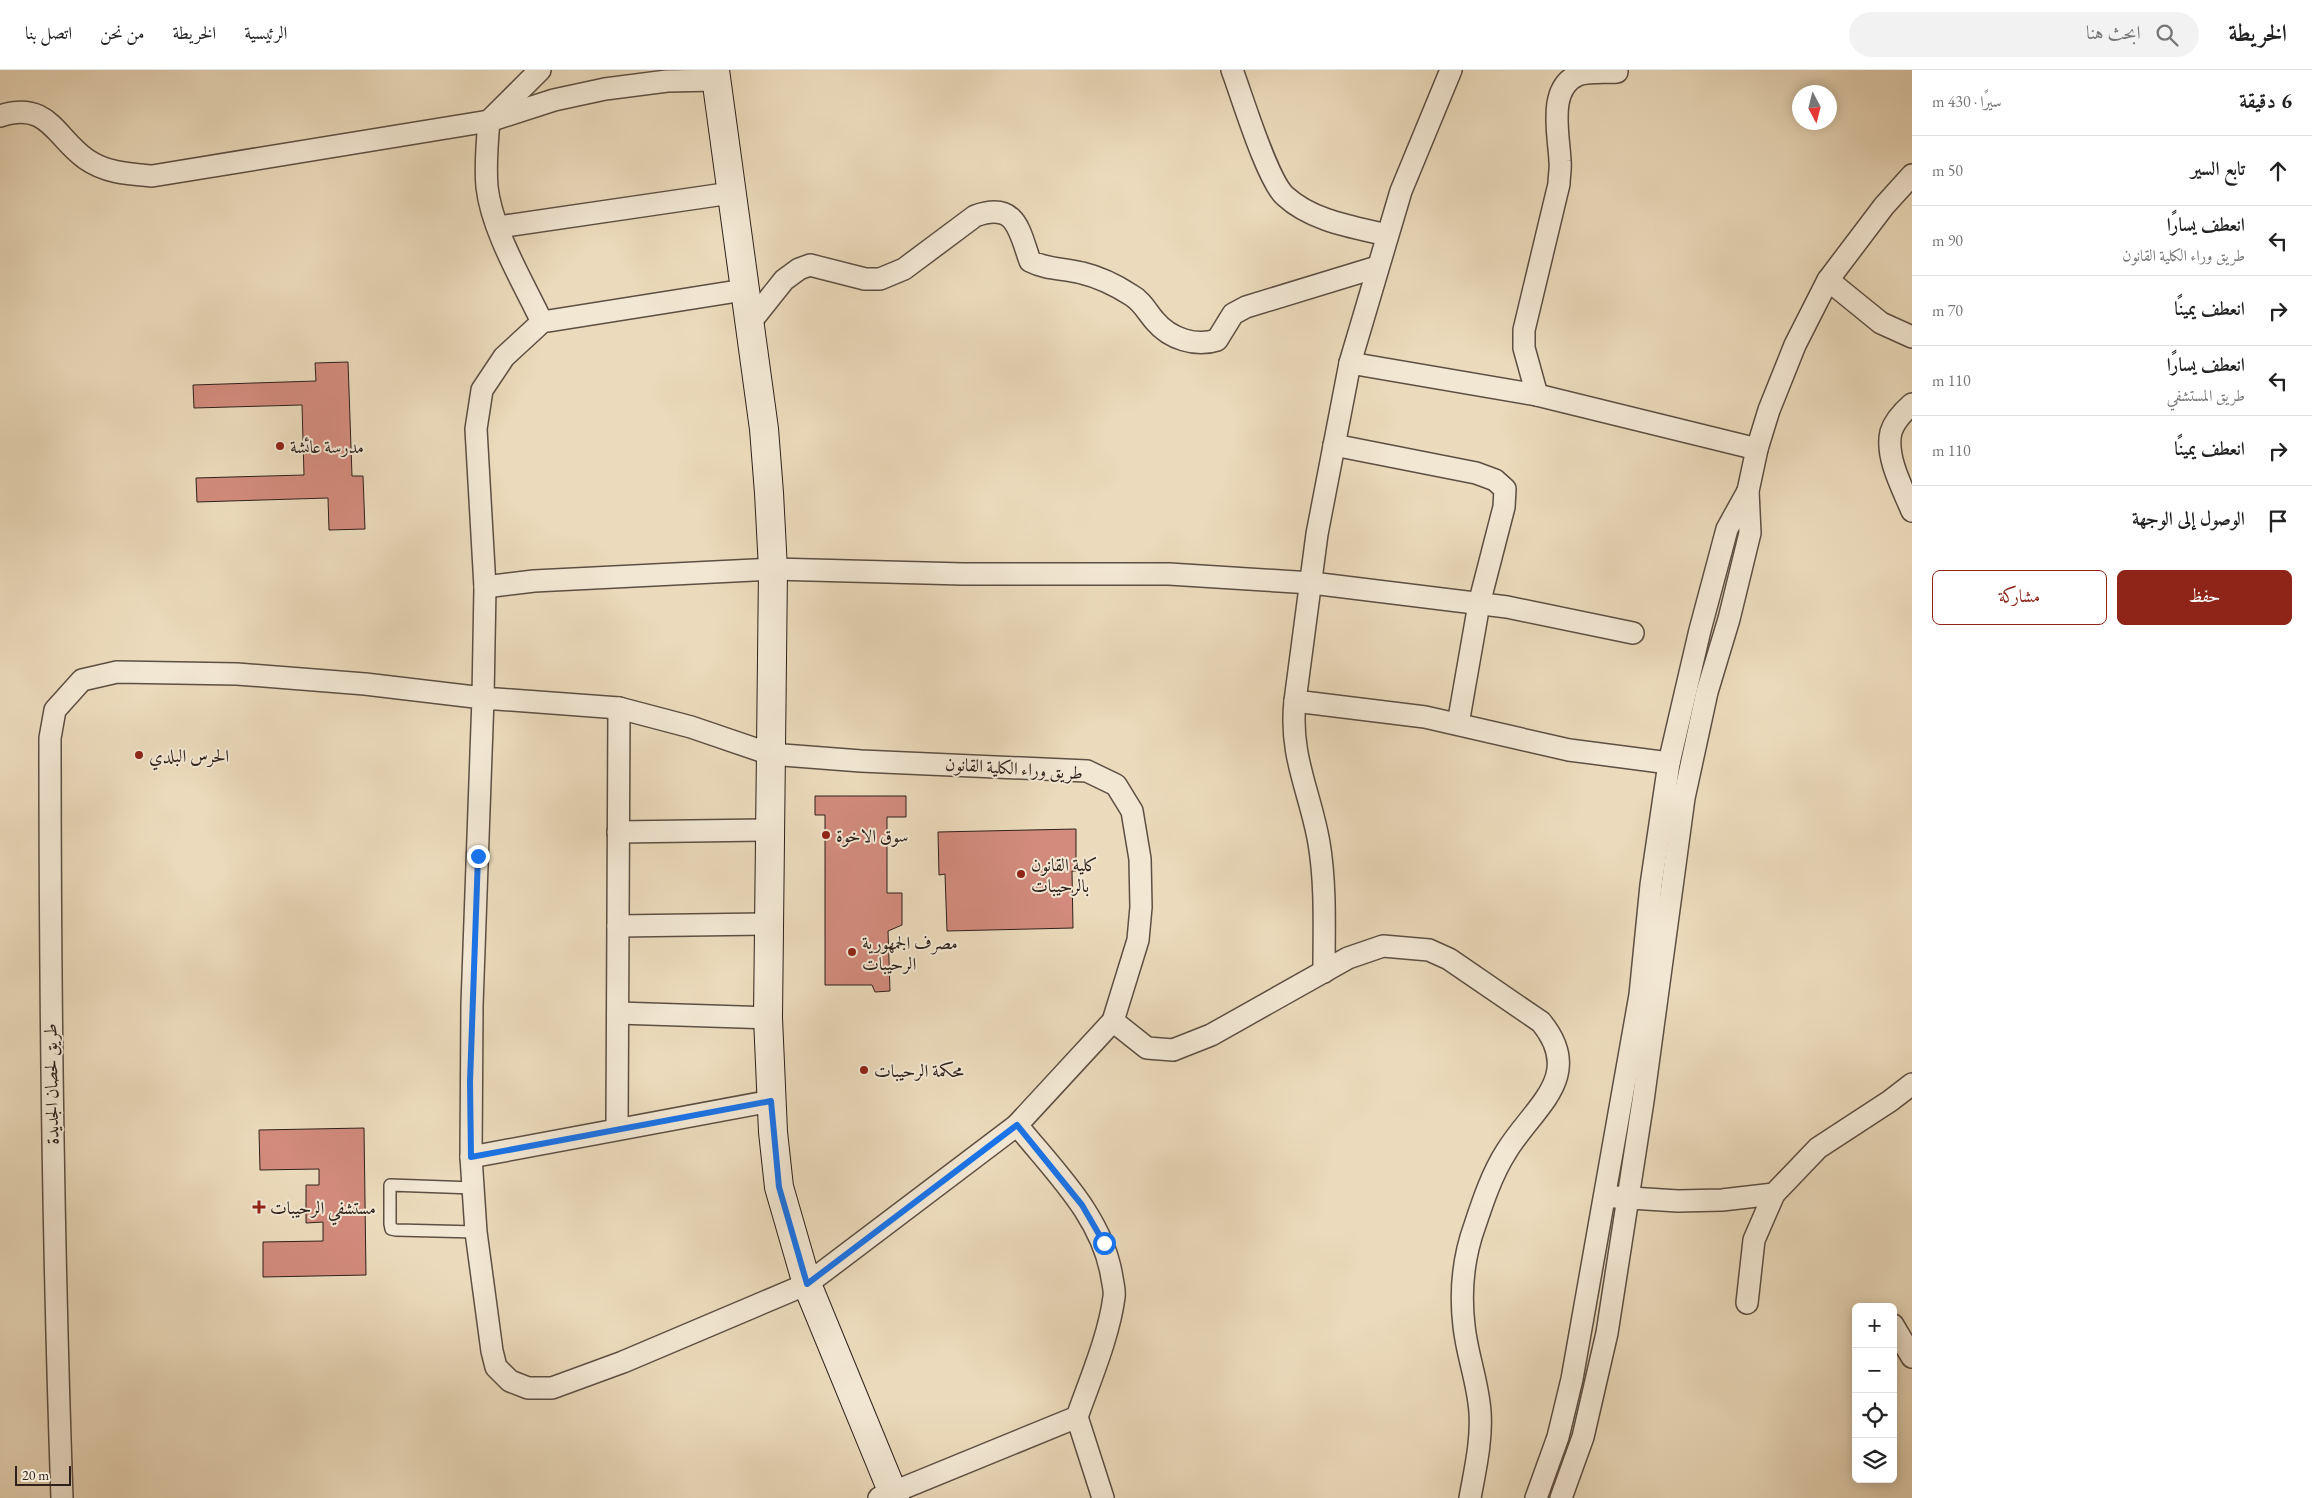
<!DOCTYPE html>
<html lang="ar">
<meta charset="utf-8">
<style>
:root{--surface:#fff;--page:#f2f2f2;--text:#222;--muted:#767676;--line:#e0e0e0;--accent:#8f2418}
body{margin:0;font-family:"EB Garamond",Amiri,serif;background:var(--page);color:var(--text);direction:rtl}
.controls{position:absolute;right:15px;bottom:15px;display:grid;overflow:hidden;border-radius:8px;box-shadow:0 2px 12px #0003}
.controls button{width:45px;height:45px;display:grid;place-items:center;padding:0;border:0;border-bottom:1px solid var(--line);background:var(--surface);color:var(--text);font:25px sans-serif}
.compass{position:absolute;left:1792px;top:15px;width:45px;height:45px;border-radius:50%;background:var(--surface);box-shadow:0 2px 12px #0003;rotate:173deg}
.scale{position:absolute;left:15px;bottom:12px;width:56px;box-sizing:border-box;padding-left:5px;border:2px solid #2e211b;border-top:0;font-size:14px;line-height:18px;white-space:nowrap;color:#2e211b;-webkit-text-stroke:4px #f2e7d3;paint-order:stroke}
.stop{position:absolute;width:15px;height:15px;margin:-11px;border:4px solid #1a73e8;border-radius:50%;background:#fff}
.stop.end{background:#1a73e8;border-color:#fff;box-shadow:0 1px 5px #0008}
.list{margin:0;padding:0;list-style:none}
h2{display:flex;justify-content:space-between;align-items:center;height:65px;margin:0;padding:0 20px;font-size:21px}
h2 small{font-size:16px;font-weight:400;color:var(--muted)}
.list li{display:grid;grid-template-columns:32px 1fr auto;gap:15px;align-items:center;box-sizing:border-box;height:70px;padding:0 20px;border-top:1px solid var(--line)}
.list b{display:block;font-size:19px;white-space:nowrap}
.list p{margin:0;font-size:16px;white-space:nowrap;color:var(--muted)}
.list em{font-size:16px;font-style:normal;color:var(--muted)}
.actions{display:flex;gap:10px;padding:15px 20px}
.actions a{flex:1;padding:11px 0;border:1px solid var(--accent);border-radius:8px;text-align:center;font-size:18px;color:var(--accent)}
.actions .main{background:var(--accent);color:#fff}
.icon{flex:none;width:28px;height:28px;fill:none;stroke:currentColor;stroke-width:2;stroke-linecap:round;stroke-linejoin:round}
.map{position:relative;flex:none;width:1912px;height:1428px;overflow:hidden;direction:ltr}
header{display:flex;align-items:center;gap:30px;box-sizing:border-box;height:70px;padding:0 25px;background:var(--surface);border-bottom:1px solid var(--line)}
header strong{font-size:24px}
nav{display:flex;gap:28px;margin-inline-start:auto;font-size:18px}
.search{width:350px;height:45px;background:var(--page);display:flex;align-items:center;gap:12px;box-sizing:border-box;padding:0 18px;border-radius:28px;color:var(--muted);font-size:19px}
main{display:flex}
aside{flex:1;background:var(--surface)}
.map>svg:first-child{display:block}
.building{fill:#d28b7c;stroke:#2e211b}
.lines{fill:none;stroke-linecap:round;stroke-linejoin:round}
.lane-casing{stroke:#5d4f43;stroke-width:14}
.street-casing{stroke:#5d4f43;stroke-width:24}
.secondary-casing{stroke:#2e211b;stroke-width:30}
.lane{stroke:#f2e7d3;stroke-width:11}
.street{stroke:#f2e7d3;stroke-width:21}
.secondary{stroke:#f2e7d3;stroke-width:28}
.route{stroke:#1a73e8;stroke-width:6}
.poi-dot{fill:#8f2418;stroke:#f2e7d3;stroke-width:2}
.labels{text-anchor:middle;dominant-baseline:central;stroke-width:4;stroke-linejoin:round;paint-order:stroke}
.poi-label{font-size:18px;fill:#2e211b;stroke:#f2e7d3;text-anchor:start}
.street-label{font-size:18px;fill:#2e211b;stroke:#f2e7d3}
</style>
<header>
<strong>الخريطة</strong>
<div class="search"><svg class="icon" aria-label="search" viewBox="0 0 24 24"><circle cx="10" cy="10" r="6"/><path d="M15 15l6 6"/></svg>ابحث هنا</div>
<nav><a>الرئيسية</a><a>الخريطة</a><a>من نحن</a><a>اتصل بنا</a></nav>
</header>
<main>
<aside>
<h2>6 دقيقة<small>سيرًا · 430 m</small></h2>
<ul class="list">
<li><svg class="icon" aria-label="ahead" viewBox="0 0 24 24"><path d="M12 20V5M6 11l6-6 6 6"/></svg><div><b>تابع السير</b></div><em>50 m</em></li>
<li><svg class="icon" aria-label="left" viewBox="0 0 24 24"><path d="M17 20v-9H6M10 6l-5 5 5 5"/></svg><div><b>انعطف يسارًا</b><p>طريق وراء الكلية القانون</p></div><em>90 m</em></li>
<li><svg class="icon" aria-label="right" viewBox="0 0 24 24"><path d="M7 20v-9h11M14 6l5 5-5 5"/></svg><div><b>انعطف يمينًا</b></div><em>70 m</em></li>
<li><svg class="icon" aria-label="left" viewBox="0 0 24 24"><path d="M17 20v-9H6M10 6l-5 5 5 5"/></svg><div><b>انعطف يسارًا</b><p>طريق المستشفي</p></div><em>110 m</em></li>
<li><svg class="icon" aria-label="right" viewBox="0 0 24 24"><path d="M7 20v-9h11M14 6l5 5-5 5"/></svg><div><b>انعطف يمينًا</b></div><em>110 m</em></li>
<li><svg class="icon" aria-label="arrive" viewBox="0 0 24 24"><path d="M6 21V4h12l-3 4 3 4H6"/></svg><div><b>الوصول إلى الوجهة</b></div></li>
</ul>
<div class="actions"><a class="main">حفظ</a><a>مشاركة</a></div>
</aside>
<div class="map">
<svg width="1912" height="1428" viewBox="0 0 1912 1428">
<rect width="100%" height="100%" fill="#ebdabb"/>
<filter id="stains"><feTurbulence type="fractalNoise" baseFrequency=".004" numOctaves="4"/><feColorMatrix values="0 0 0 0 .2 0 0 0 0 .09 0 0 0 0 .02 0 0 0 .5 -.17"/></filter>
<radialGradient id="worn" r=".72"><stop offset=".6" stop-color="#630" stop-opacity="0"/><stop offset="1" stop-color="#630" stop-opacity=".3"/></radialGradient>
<!-- building -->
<g class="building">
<path d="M348 292 352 406H363L365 459 329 460 328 428 197 432 196 408 304 405 302 335 194 338 193 315 316 311 315 293Z"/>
<path d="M815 726H906V747H887V823H902V855L888 861 890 921 875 922 872 915H825V745H815Z"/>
<path d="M1076 759V801H1072L1073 858 947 861 945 804 939 805 938 762Z"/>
<path d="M364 1058 366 1205 263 1207V1172L323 1171V1152L306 1153V1115H319V1099L260 1100 259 1060Z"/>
</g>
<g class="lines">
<defs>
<path id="lane" d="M474 1118 390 1115V1154L391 1159 396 1160 476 1162"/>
<g id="street">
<path d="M540 0 489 51C487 73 485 95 487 117 492 161 523 212 542 252"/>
<path d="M1232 0C1242 26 1267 110 1285 126 1312 151 1353 157 1387 165"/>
<path d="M1451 0 1401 121 1350 293 1317 464 1295 631 1425 647 1569 680 1669 693"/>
<path d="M0 46C48 30 55 67 86 89 106 103 128 104 152 106L489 51 554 30 605 19 667 11 717 10"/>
<path d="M498 157 731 123"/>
<path d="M1828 210 1881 253 1912 267"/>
<path d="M749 254 784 210 799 199 810 195 865 209H880L904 199 975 146C1016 131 1019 160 1030 191 1048 200 1063 198 1082 203 1099 207 1117 216 1131 225 1142 231 1147 242 1155 251 1170 269 1196 277 1217 270L1233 244 1246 237 1377 197"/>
<path d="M1350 293 1537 325 1757 379"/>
<path d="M1537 325 1524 278V260L1559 114C1559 106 1561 98 1560 91 1559 65 1547 18 1578 5 1589 1 1605 3 1617 2"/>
<path d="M1912 334C1904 341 1894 352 1891 362 1885 387 1903 419 1912 441"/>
<path d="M1334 375 1476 403 1495 410 1505 419 1504 437 1479 534 1458 654"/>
<path d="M485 517 534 511 773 499 963 504H1169L1312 513 1507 537 1633 563"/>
<path d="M1295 631C1289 686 1310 721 1319 773 1326 815 1324 859 1324 902"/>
<path d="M618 762 769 760"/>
<path d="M618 856 769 854"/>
<path d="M618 943 768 948"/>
<path d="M1113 951 1147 978 1173 980 1211 965 1348 888 1383 876 1429 880 1449 889 1541 952C1586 1007 1533 1037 1506 1082 1492 1104 1483 1131 1475 1155 1463 1188 1460 1222 1464 1256 1467 1285 1478 1312 1480 1342 1482 1371 1475 1400 1470 1428"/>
<path d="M617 1059 619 638"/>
<path d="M471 1087 771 1031"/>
<path d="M1615 1127 1678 1131 1722 1130 1774 1124 1818 1078 1890 1031 1912 1014"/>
<path d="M1747 1233 1754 1170 1774 1124"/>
<path d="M1893 1255 1912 1287"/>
<path d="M1077 1347 1103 1428"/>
<path d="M62 1428C53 1175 50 921 50 668L55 640 82 610 117 602 237 604 365 614 483 628 619 638 691 657 770 684 861 691 1087 701 1116 715 1132 741 1140 789 1141 837 1138 870 1113 951 1017 1055 807 1214 623 1292 552 1318H528L510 1311 496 1297 492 1281 476 1162 471 1087 472 935 483 628 485 517 476 359 482 320 504 287 542 252 744 220"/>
<path d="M879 1428 1077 1347C1090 1310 1109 1266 1114 1227 1115 1221 1113 1214 1112 1208 1103 1147 1054 1101 1017 1055"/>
<path d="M1536 1428 1558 1367 1572 1309 1640 925 1651 815 1669 693 1700 560 1727 459 1748 421"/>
<path d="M1561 1428 1583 1367 1607 1263 1643 1031 1684 728 1707 622 1729 549 1750 463 1748 421 1757 379 1769 340 1795 275 1828 210 1884 136 1912 105"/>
</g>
<path id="secondary" d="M715 0 764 359 769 423 773 499 768 948 773 1062 779 1117 807 1214 895 1428"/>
</defs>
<!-- lane casing -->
<use href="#lane" class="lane-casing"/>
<!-- street casing -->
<use href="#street" class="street-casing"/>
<!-- secondary casing -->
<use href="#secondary" class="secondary-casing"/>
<!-- lane -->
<use href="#lane" class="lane"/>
<!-- street -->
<use href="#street" class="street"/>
<!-- secondary -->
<use href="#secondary" class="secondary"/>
</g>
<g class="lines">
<!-- route -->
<path class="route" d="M478 786 470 1012 471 1087 771 1031 779 1117 807 1214 1017 1055 1082 1135 1104 1173"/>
</g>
<!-- markers -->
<g class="poi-dot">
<circle cx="280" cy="376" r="5"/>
<circle cx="139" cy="685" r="5"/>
<circle cx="826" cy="765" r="5"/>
<circle cx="1021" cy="804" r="5"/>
<circle cx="852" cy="882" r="5"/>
<circle cx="864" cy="1000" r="5"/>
<path d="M256.5 1129.5h5v5h5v5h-5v5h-5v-5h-5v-5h5z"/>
</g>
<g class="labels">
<!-- poi labels -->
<g class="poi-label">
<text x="290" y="376">مدرسة عائشة</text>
<text x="149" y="685">الحرس البلدي</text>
<text x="836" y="765">سوق الاخوة</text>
<text x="1031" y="794">كلية القانون<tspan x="1031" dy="21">بالرحيبات</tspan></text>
<text x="862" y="872">مصرف الجمهورية<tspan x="862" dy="21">الرحيبات</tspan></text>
<text x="874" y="1000">محكمة الرحيبات</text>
<text x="270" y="1137">مستشفي الرحيبات</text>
</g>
<!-- street labels -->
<g class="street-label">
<text transform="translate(1014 698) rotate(4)">طريق وراء الكلية القانون</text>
<text transform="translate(51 1014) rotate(-91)">طريق لحصان الجديدة</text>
</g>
</g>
<rect width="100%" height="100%" filter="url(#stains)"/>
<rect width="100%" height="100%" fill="url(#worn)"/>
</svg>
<div class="controls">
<button>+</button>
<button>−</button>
<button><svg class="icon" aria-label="locate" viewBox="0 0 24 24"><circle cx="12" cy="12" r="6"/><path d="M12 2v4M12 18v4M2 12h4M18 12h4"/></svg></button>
<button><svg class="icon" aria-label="layers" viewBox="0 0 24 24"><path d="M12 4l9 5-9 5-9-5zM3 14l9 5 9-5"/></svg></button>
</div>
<svg class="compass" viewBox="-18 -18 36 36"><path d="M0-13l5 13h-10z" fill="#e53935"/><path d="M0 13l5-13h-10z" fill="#767676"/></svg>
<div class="scale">20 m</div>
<div class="stop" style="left:1104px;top:1173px"></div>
<div class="stop end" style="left:478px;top:786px"></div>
</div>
</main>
